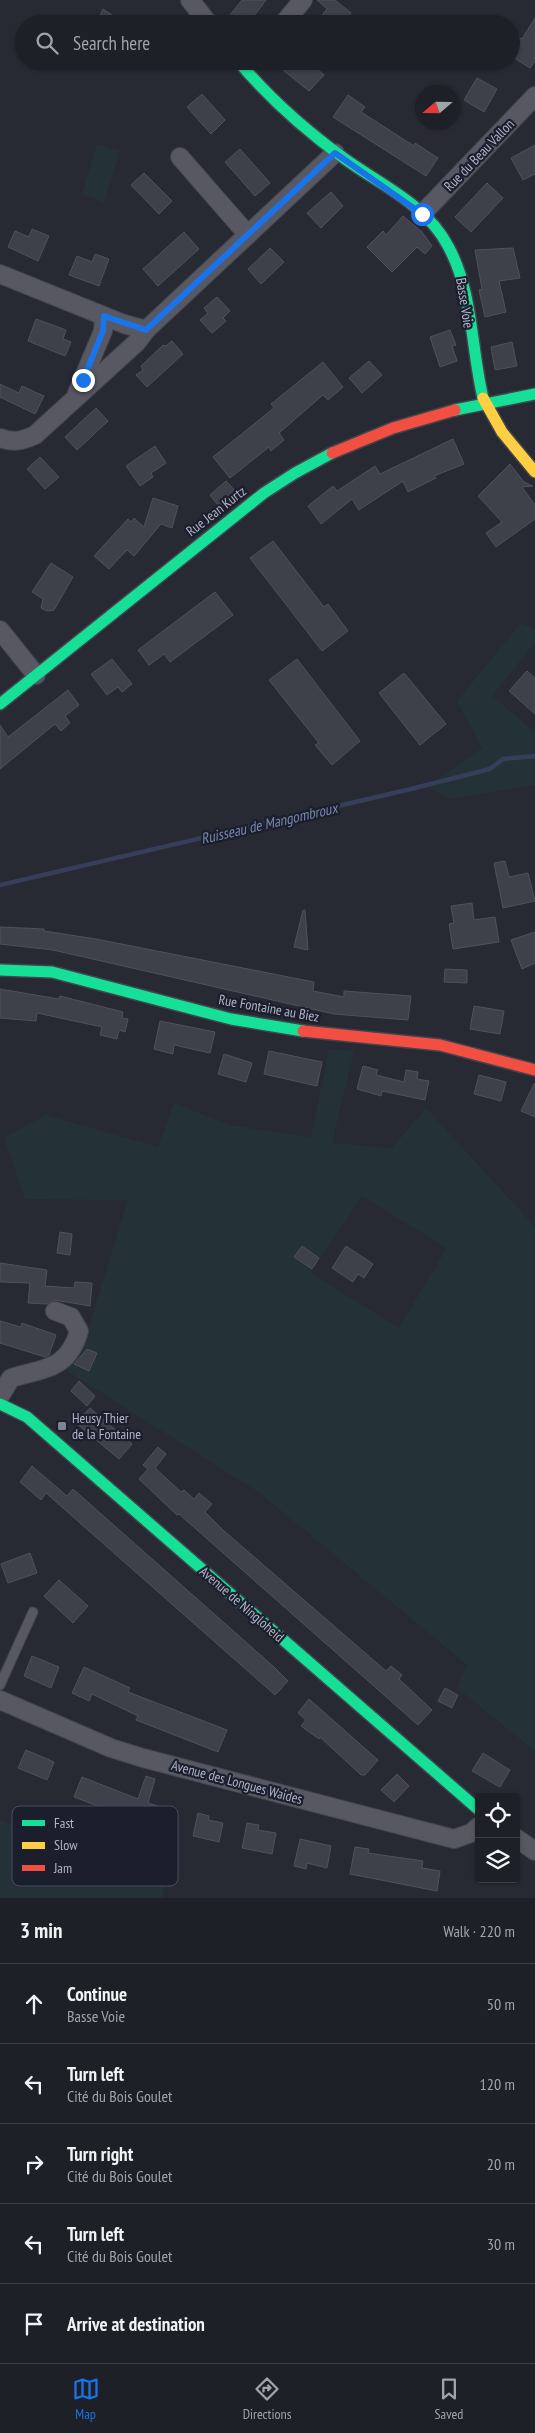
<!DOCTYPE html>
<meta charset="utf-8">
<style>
:root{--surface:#1d2026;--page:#2a2d32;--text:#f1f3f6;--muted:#a0a3a7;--line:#3b3e43;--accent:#1a73e8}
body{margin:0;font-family:"PT Sans Narrow",sans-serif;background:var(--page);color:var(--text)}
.controls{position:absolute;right:15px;bottom:15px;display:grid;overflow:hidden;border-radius:5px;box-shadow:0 1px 4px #0004}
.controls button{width:45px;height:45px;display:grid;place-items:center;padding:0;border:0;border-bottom:1px solid var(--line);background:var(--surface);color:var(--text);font:25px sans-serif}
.compass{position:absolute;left:415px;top:85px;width:45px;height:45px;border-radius:50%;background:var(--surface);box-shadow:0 1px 4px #0004;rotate:250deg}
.stop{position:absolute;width:15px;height:15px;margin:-11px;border:4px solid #1a73e8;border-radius:50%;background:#fff}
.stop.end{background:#1a73e8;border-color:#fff;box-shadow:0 1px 5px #0008}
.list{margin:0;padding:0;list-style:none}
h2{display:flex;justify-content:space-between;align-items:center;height:65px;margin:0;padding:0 20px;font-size:21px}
h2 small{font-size:16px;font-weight:400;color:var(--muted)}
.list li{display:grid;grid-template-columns:32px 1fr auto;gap:15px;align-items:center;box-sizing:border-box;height:80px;padding:0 20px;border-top:1px solid var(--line)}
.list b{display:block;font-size:19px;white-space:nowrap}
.list p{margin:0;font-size:16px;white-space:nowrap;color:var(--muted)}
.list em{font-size:16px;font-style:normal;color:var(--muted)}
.icon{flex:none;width:28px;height:28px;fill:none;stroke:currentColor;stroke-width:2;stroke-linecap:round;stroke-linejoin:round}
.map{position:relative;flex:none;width:535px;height:1898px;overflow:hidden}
.search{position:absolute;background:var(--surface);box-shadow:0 1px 4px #0004;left:15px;right:15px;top:15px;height:55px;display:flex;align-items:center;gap:12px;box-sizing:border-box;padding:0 18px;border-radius:28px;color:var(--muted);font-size:19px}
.sheet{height:465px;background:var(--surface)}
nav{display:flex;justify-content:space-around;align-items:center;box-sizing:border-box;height:70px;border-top:1px solid var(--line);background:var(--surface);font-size:14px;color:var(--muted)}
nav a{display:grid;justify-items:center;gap:2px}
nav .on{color:var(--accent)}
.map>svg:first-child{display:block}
.green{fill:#243238;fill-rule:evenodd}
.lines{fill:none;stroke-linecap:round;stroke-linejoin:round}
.stream{stroke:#353e5b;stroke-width:4.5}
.building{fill:#3e414a;stroke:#4f515b}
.lane-casing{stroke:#43454d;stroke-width:11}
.street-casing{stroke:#43454d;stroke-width:20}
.fast-casing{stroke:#43454d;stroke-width:14}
.slow-casing{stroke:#43454d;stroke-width:14}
.jam-casing{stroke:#43454d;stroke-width:14}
.lane{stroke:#575861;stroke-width:9}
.street{stroke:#575861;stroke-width:18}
.fast{stroke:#16e098;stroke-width:11}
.slow{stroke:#ffcf43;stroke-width:11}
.jam{stroke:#f24e42;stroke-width:11}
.route{stroke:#1a73e8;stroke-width:6}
.poi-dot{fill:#808492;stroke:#1b1f2d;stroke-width:2}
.labels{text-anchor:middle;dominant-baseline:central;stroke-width:4.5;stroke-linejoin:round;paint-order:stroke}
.street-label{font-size:14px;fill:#b0b4c5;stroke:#1b1f2d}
.poi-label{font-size:14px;fill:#b0b4c5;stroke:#1b1f2d;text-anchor:start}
.water-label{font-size:15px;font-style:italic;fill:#7886ad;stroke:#1b1f2d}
.key{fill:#1b1f2d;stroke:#484c5b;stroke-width:1}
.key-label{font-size:14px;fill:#b0b4c5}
</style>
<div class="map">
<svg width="535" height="1898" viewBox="0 0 535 1898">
<rect width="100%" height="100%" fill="#272a33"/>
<!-- green -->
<g class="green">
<path d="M97 144 120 151 104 202 82 195Z"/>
<path d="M521 623 535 629V642L492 696 535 732V785L449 799 427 787 482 748 457 701Z"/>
<path d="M329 1049 354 1051 332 1143 392 1148 426 1108 535 1227V1751L457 1688 467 1665 260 1493 61 1367 84 1343 128 1200 25 1199 4 1138 45 1115 158 1147 174 1103 229 1125 311 1137ZM362 1196 447 1248 399 1328 310 1273Z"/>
<path d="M0 1820 34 1837 167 1876 162 1898H0Z"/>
</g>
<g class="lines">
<!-- stream -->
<path class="stream" d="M0 885 411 789 490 769 503 759 535 756"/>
</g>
<!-- building -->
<g class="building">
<path d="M242 0H266L248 24H242L230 15Z"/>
<path d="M317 0H335L351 13 343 24H315L327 9Z"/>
<path d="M103 9 125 24H96Z"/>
<path d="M535 18V61L530 68 511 56V46L517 36 522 39Z"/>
<path d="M291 61H308L324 75 309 91 283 70Z"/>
<path d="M477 78 497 89 484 112 464 100Z"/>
<path d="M202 94 225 120 211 134 187 107Z"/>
<path d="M348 95 365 107 361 112 414 146 415 143 438 158 426 176 333 117Z"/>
<path d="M535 145V174L523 180 511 158Z"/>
<path d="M240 149 270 183 255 196 225 162Z"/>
<path d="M144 173 172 201 159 214 131 185Z"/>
<path d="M487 183 503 198 471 232 455 217Z"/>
<path d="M331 192 343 206 321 228 307 213Z"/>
<path d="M403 216 422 232 432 246 425 254 417 247 392 272 367 247 383 231 386 235Z"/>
<path d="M32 229 49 236 38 261 8 247 15 231 29 237Z"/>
<path d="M184 232 199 249 158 286 143 269Z"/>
<path d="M270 248 284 262 261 284 248 269Z"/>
<path d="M513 248 520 278 499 281 506 312 485 317 479 290 482 289 475 250Z"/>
<path d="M95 254 109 259 99 286 69 275 77 256 92 262Z"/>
<path d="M217 297 230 311 223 318 226 321 212 333 200 320 208 313 204 308Z"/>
<path d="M36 319 66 330 63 339 71 342 65 356 28 341Z"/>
<path d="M450 330 456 345 452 346 457 361 440 367 430 337Z"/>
<path d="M172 341 183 354 147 387 136 375 143 370 141 366 163 345 166 346Z"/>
<path d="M512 342 517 366 495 370 491 347Z"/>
<path d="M369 361 382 375 362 393 349 378Z"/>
<path d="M323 362 343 387 328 400 323 395 279 433 284 440 271 451 269 447 230 478 213 457 274 408 271 404Z"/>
<path d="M0 384 19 393 22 386 44 396 35 414 0 397Z"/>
<path d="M96 408 108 421 77 450 65 437Z"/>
<path d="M453 439 464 464 434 476 436 478 408 492 403 481 359 510 352 499 321 524 308 506 333 486 337 491 375 466 380 474Z"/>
<path d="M155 446 166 463 151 473 153 477 140 486 126 466Z"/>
<path d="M40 457 59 477 45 489 27 469Z"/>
<path d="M510 464 524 482 533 486 522 487 535 505V519L496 547 486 533 502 522 478 496Z"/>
<path d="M226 481 239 495 221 509 210 495Z"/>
<path d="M153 498 178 506 172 528 161 524 134 556 127 550 109 569 94 556 128 519 131 522 134 518 144 527Z"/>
<path d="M273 541 324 607 328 604 348 631 322 651 250 558Z"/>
<path d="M51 563 73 577 54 610 47 611 41 608 43 599 32 592Z"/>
<path d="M215 592 233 615 170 662 164 654 149 665 138 650Z"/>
<path d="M112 659 132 684 122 692 118 687 107 695 91 674Z"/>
<path d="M297 659 360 741 332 765 315 745 319 743 269 680Z"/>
<path d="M527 671 535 678V714L509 691Z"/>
<path d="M404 673 446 724 420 745 379 693Z"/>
<path d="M68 690 79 705 65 716 70 723 61 731 55 724 0 769V725L8 737Z"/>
<path d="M505 861 509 877 528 873 535 901 503 908 494 863Z"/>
<path d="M472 903 474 920 495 917 499 942 453 949 449 924 454 923 451 906Z"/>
<path d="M303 910H305L308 950 294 947Z"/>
<path d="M0 927 44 929V931L96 939 314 982 313 991 344 997V991L411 996 408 1020 334 1014 53 950 0 944Z"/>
<path d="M535 932V963L522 969 511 940Z"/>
<path d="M445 969 467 970V983L444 982Z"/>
<path d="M0 989 59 999 60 996 123 1012 122 1018 128 1019 125 1032 119 1030 117 1039 100 1035 102 1027 37 1013 36 1021 0 1018Z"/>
<path d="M474 1006 504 1011 500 1034 470 1029Z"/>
<path d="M160 1021 215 1032 210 1053 174 1045 173 1054 154 1049Z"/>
<path d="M269 1051 322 1062 317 1086 264 1074Z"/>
<path d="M224 1054 252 1063 246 1082 218 1074Z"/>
<path d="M363 1066 378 1070 376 1075 404 1082 406 1070 418 1072 417 1079 429 1081 425 1100 382 1091 381 1096 357 1089Z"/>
<path d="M479 1075 506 1082 501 1101 474 1094Z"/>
<path d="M534 1084H535V1117L521 1111Z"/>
<path d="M60 1232 72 1234 70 1255 57 1253Z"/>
<path d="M302 1246 319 1258 312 1269 294 1257Z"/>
<path d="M346 1246 373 1264 364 1278 358 1274 353 1282 332 1268Z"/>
<path d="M0 1263 47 1270 45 1286 74 1288 75 1282 92 1283 90 1306 54 1300 47 1304 28 1303 30 1283 0 1282Z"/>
<path d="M0 1321 21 1327 22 1323 56 1335 49 1355 45 1357 0 1343Z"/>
<path d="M87 1349 97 1353 89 1371 74 1364Z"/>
<path d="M79 1381 95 1396 87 1406 71 1391Z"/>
<path d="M90 1408 132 1444 119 1459 76 1423Z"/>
<path d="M158 1447 166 1454 155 1468 181 1492 184 1490 194 1499 199 1493 212 1504 205 1512 223 1530 386 1671 391 1666 402 1675 399 1679 432 1710 418 1725 179 1514 177 1515 139 1479 148 1469 143 1465Z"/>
<path d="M32 1466 67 1496 73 1489 274 1667 288 1681 275 1695 46 1493 41 1500 20 1482Z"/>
<path d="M30 1553 37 1573 8 1583 1 1564Z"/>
<path d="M59 1580 88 1606 73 1623 44 1596Z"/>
<path d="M32 1656 59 1667 51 1688 24 1676Z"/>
<path d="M84 1667 130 1688 128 1692 227 1730 218 1752 136 1720 138 1716 92 1694 89 1701 72 1693Z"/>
<path d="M445 1688 458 1695 452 1708 438 1701Z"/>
<path d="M309 1699 378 1760 365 1775H361L320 1737 319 1739 301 1726 306 1720 298 1713Z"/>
<path d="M26 1750 54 1762 47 1780 18 1768Z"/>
<path d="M483 1753 510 1770 500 1787 472 1771Z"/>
<path d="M397 1774 409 1786 394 1802 381 1790Z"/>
<path d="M146 1776 155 1779 148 1803 168 1809 162 1828 136 1819 134 1825 120 1821 122 1815 74 1797 82 1777 138 1799Z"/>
<path d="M198 1813 209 1816 208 1820 223 1823 219 1842 193 1836Z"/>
<path d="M247 1823 259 1825 258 1830 276 1833 272 1854 242 1848Z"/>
<path d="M300 1839 331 1846 327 1868 307 1863 306 1869 294 1866Z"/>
<path d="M355 1847 369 1849 368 1853 423 1861 422 1868 440 1871 437 1891 350 1874Z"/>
</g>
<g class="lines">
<defs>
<path id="lane" d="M0 1685 33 1612"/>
<g id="street">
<path d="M190 0 209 24"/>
<path d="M283 24 303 0"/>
<path d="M180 157 248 235"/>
<path d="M422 214 535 96"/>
<path d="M0 274 124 324 146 330 335 153"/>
<path d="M77 393 103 331 104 316"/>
<path d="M0 438C14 443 22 441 35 435L137 342 146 330"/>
<path d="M0 630 36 675"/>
<path d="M0 1396 11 1378C44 1368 68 1370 79 1331L71 1317 55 1311"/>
<path d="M0 1700 111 1748 143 1758 454 1839 471 1833 479 1826"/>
<path d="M516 1838 535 1851"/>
</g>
<g id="fast">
<path d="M238 61C269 98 305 130 345 159 381 185 427 205 448 246 473 291 471 348 483 398"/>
<path d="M455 410 535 394"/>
<path d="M0 704 264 493 295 473 332 453"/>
<path d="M0 970 52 972 231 1019 303 1031"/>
<path d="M0 1404 27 1417 479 1810"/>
</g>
<path id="slow" d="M483 398 502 432 535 472"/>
<g id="jam">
<path d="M332 453 393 428 455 410"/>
<path d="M303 1031 440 1045 535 1070"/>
</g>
</defs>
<!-- lane casing -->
<use href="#lane" class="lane-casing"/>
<!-- street casing -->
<use href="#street" class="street-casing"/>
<!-- fast casing -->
<use href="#fast" class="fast-casing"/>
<!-- slow casing -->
<use href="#slow" class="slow-casing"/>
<!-- jam casing -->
<use href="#jam" class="jam-casing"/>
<!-- lane -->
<use href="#lane" class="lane"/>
<!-- street -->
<use href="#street" class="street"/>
<!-- fast -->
<use href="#fast" class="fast"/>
<!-- slow -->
<use href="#slow" class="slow"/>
<!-- jam -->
<use href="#jam" class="jam"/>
</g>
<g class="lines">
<!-- route -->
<path class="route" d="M83 380 103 331 104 316 146 330 335 153 422 214"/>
</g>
<!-- markers -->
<rect class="poi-dot" x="57" y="1421" width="10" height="10" rx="2.5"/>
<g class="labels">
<!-- street labels -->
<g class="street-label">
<text transform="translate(479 155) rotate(-46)">Rue du Beau Vallon</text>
<text transform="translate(465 303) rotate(81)">Basse Voie</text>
<text transform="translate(216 511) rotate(-38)">Rue Jean Kurtz</text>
<text transform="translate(269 1008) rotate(10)">Rue Fontaine au Biez</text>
<text transform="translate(242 1604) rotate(41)">Avenue de Ningloheid</text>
<text transform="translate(237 1782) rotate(15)">Avenue des Longues Waides</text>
</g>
<!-- poi labels -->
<g class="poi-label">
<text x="72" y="1418">Heusy Thier<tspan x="72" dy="16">de la Fontaine</tspan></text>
</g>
<!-- water labels -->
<g class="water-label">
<text transform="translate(269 823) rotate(-13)">Ruisseau de Mangombroux</text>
</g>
</g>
<!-- legend -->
<rect x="12" y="1806" width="166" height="80" rx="8" class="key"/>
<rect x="22" y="1820" width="23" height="6" fill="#16e098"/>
<rect x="22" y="1842" width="23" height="7" fill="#ffcf43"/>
<rect x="22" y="1865" width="23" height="6" fill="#f24e42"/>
<g class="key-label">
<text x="54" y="1828">Fast</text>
<text x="54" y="1850">Slow</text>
<text x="54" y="1873">Jam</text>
</g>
</svg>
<div class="controls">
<button><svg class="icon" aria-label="locate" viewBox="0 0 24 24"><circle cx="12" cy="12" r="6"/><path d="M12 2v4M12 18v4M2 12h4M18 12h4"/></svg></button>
<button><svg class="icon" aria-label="layers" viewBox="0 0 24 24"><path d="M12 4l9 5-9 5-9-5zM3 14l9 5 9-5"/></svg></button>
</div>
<svg class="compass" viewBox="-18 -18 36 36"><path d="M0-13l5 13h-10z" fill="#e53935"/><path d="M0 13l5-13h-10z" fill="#a0a3a7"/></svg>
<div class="stop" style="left:422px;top:214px"></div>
<div class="stop end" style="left:83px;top:380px"></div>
<div class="search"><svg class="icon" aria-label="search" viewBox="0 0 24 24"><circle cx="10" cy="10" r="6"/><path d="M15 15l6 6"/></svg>Search here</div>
</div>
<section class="sheet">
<h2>3 min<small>Walk · 220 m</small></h2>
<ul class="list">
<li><svg class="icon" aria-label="ahead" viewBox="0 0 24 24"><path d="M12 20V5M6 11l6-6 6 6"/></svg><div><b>Continue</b><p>Basse Voie</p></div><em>50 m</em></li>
<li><svg class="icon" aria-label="left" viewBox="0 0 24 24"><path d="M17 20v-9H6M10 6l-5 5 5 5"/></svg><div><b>Turn left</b><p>Cité du Bois Goulet</p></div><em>120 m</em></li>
<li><svg class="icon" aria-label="right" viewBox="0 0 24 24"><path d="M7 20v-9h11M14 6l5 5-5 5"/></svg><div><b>Turn right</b><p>Cité du Bois Goulet</p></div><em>20 m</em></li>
<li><svg class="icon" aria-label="left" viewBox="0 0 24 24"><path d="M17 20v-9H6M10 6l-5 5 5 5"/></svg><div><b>Turn left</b><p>Cité du Bois Goulet</p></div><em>30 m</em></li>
<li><svg class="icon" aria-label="arrive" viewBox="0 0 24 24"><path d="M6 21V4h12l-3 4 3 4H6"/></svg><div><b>Arrive at destination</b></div></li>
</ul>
</section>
<nav>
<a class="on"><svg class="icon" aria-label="map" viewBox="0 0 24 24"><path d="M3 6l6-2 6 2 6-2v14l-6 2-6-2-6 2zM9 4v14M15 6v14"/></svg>Map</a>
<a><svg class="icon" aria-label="directions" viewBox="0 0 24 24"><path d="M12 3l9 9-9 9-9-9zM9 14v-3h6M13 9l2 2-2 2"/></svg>Directions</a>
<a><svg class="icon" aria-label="saved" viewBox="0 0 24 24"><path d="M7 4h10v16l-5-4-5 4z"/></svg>Saved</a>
</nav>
